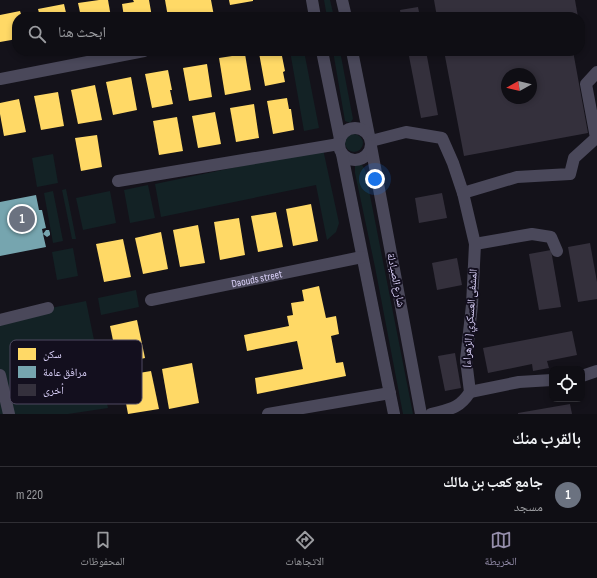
<!DOCTYPE html>
<html lang="ar">
<meta charset="utf-8">
<style>
:root{--surface:#0f0e14;--page:#1d1c22;--text:#f1f3f6;--muted:#9b9ca0;--line:#2f2e34;--accent:#958eab}
body{margin:0;font-family:"Sofia Sans Condensed","Noto Naskh Arabic",sans-serif;background:var(--page);color:var(--text);direction:rtl}
.controls{position:absolute;right:12px;bottom:12px;display:grid;overflow:hidden;border-radius:8px;box-shadow:0 2px 6px #0003}
.controls button{width:36px;height:36px;display:grid;place-items:center;padding:0;border:0;border-bottom:1px solid var(--line);background:var(--surface);color:var(--text);font:20px sans-serif}
.compass{position:absolute;left:501px;top:68px;width:36px;height:36px;border-radius:50%;background:var(--surface);box-shadow:0 2px 6px #0003;rotate:262deg}
.you{position:absolute;left:375px;top:179px;width:14px;height:14px;margin:-10px;border:3px solid #fff;border-radius:50%;background:#1a73e8;box-shadow:0 0 0 6px #1a73e833}
.badge{display:grid;place-items:center;width:26px;height:26px;border-radius:50%;background:var(--accent);color:#fff;font-size:13px;font-weight:700}
.pin{position:absolute;translate:-50% -50%;border:2px solid #fff;box-shadow:0 1px 4px #0006}
.list{margin:0;padding:0;list-style:none}
h2{display:flex;justify-content:space-between;align-items:center;height:52px;margin:0;padding:0 16px;font-size:17px}
h2 small{font-size:13px;font-weight:400;color:var(--muted)}
.list li{display:grid;grid-template-columns:26px 1fr auto;gap:12px;align-items:center;box-sizing:border-box;height:56px;padding:0 16px;border-top:1px solid var(--line)}
.list b{display:block;font-size:15px;white-space:nowrap}
.list p{margin:0;font-size:13px;white-space:nowrap;color:var(--muted)}
.list em{font-size:13px;font-style:normal;color:var(--muted)}
.icon{flex:none;width:22px;height:22px;fill:none;stroke:currentColor;stroke-width:2;stroke-linecap:round;stroke-linejoin:round}
.map{position:relative;flex:none;width:597px;height:414px;overflow:hidden;direction:ltr}
.search{position:absolute;background:var(--surface);box-shadow:0 2px 6px #0003;left:12px;right:12px;top:12px;height:44px;display:flex;align-items:center;gap:10px;box-sizing:border-box;padding:0 14px;border-radius:16px;color:var(--muted);font-size:15px}
.sheet{height:108px;background:var(--surface)}
nav{display:flex;justify-content:space-around;align-items:center;box-sizing:border-box;height:56px;border-top:1px solid var(--line);background:var(--surface);font-size:11px;color:var(--muted)}
nav a{display:grid;justify-items:center;gap:2px}
nav .on{color:var(--accent)}
.map>svg:first-child{display:block}
.green{fill:#132225}
.homes{fill:#ffd966}
.public{fill:#76a5af}
.building{fill:#34303c;fill-rule:evenodd}
.lines{fill:none;stroke-linecap:round;stroke-linejoin:round}
.minor{stroke:#4a485a;stroke-width:12}
.labels{text-anchor:middle;dominant-baseline:central;stroke-width:4;stroke-linejoin:round;paint-order:stroke}
.street-label{font-size:11px;fill:#dad1f9;stroke:#130f1e}
.key{fill:#130f1e;stroke:#4f4960;stroke-width:1}
.key-label{font-size:11px;fill:#dad1f9}
</style>
<div class="map">
<svg width="597" height="414" viewBox="0 0 597 414">
<rect width="100%" height="100%" fill="#14121a"/>
<!-- green -->
<g class="green">
<path d="M324 0H330L334 17H327Z"/>
<path d="M290 51H304L319 128 304 131Z"/>
<path d="M333 51H340L353 119 350 123 345 121Z"/>
<circle cx="354" cy="143" r="9"/>
<path d="M323 149 339 223 336 232 327 240 316 185 161 217 155 184Z"/>
<path d="M53 154 58 183 37 187 32 158Z"/>
<path d="M355 165H362L365 170 413 414H403L375 267 355 173Z"/>
<path d="M148 185 155 218 130 223 124 190Z"/>
<path d="M66 189 76 239H72L62 190Z"/>
<path d="M53 191 63 241 53 243 44 193Z"/>
<path d="M110 191 116 223 83 230 76 198Z"/>
<path d="M73 248 78 276 57 280 52 252Z"/>
<path d="M136 290 139 307 101 315 98 298Z"/>
<path d="M86 301 108 408 68 414H0V318Z"/>
</g>
<!-- homes -->
<g class="homes">
<path d="M99 0H108L111 17H81L78 3Z"/>
<path d="M133 0H149L152 17H124L122 4 134 2Z"/>
<path d="M165 0H211L214 16 168 17Z"/>
<path d="M229 0H253V1L230 5Z"/>
<path d="M64 4 67 17H40L38 9Z"/>
<path d="M20 11 22 17H17V39L0 42V15Z"/>
<path d="M272 51H281L285 71 283 72 285 82 265 86 259 53Z"/>
<path d="M245 54 251 90 225 95 219 58Z"/>
<path d="M207 64 212 97 189 101 183 68Z"/>
<path d="M168 70 172 90H170L173 104 152 108 145 74Z"/>
<path d="M131 77 137 110 113 115 106 82Z"/>
<path d="M95 85 102 120 78 124 71 90Z"/>
<path d="M58 92 64 126 41 130 34 96Z"/>
<path d="M287 98 289 109H291L294 130 273 134 267 101Z"/>
<path d="M19 99 26 132 4 136 0 114V103Z"/>
<path d="M254 104 259 138 236 142 230 108Z"/>
<path d="M215 112 221 144 198 148 192 116Z"/>
<path d="M177 117 183 151 159 155 153 121Z"/>
<path d="M97 135 102 167 81 171 75 138Z"/>
<path d="M311 204 318 241 293 246 286 209Z"/>
<path d="M276 212 283 247 258 252 251 216Z"/>
<path d="M239 218 245 255 220 260 214 222Z"/>
<path d="M198 225 205 263 180 267 173 230Z"/>
<path d="M161 232 168 269 143 274 135 238Z"/>
<path d="M123 239 131 277 104 282 96 244Z"/>
<path d="M319 286 326 318 336 316 339 334 331 336 336 363 343 362 346 376 257 394 255 378 303 369 297 341 247 351 244 335 289 326 287 316 293 315 291 303 304 301 302 290Z"/>
<path d="M137 320 145 358 118 364 110 326Z"/>
<path d="M192 363 199 403 169 409 162 369Z"/>
<path d="M151 371 159 409 128 414 121 376Z"/>
</g>
<!-- public -->
<path class="public" d="M36 195 39 210H42L46 228 42 229 43 234 46 230H49L50 233V235L47 237 43 234 46 247 0 256V202Z"/>
<!-- building -->
<g class="building">
<path d="M434 0H575L578 17H437Z"/>
<path d="M418 7 420 17H401L400 10Z"/>
<path d="M408 51H426L438 115 421 118Z"/>
<path d="M444 51H573L588 133 464 156ZM507 74H531V98H507Z"/>
<path d="M442 193 447 218 419 223 415 198Z"/>
<path d="M590 243 597 282V299L578 302 568 247Z"/>
<path d="M551 250 561 307 539 310 529 254Z"/>
<path d="M457 258 462 285 437 290 432 263Z"/>
<path d="M572 331 577 355 547 361 549 368 533 371 532 364 488 373 483 348Z"/>
<path d="M455 353 461 388 445 391 438 356Z"/>
<path d="M570 404 572 414H518V413Z"/>
</g>
<g class="lines">
<!-- minor -->
<g class="minor">
<path d="M312 0 315 17"/>
<path d="M342 0 346 17"/>
<path d="M322 51 340 139"/>
<path d="M352 51 369 136"/>
<path d="M0 79 144 51"/>
<circle cx="355" cy="144" r="16"/>
<path d="M371 141 406 132 442 138 453 163 463 193"/>
<path d="M371 146 421 414"/>
<path d="M342 154 394 414"/>
<path d="M118 181 339 144"/>
<path d="M475 244 532 234 551 237 557 251"/>
<path id="s1" d="M151 300 362 257"/>
<path d="M0 320 48 308"/>
<path d="M0 375 9 414"/>
<path d="M582 376 597 371"/>
<path d="M470 392 519 382 552 380"/>
<path d="M268 414 390 393"/>
<path d="M431 414C450 409 459 409 470 392L466 360 472 305 475 244 463 193 517 177 570 174 574 158 596 138 586 84 597 72"/>
</g>
</g>
<g class="labels">
<!-- street labels -->
<g class="street-label">
<text stroke="none"><textPath href="#s1" startOffset="108">Daouds street</textPath></text>
<text transform="translate(396 280) rotate(79)">شارع الصيادلة</text>
<text transform="translate(470 318) rotate(-86)">المشفى العسكري ( الزهراء)</text>
</g>
</g>
<!-- legend -->
<rect x="10" y="340" width="132" height="64" rx="6" class="key"/>
<rect x="18" y="348" width="18" height="12" fill="#ffd966"/>
<rect x="18" y="366" width="18" height="12" fill="#76a5af"/>
<rect x="18" y="384" width="18" height="12" fill="#34303c"/>
<g class="key-label">
<text x="43" y="358">سكن</text>
<text x="43" y="376">مرافق عامة</text>
<text x="43" y="394">أخرى</text>
</g>
</svg>
<div class="controls">
<button><svg class="icon" aria-label="locate" viewBox="0 0 24 24"><circle cx="12" cy="12" r="6"/><path d="M12 2v4M12 18v4M2 12h4M18 12h4"/></svg></button>
</div>
<svg class="compass" viewBox="-18 -18 36 36"><path d="M0-13l5 13h-10z" fill="#e53935"/><path d="M0 13l5-13h-10z" fill="#9b9ca0"/></svg>
<div class="you"></div>
<div class="pin badge" style="left:22px;top:219px;background:#6b7280">1</div>
<div class="search"><svg class="icon" aria-label="search" viewBox="0 0 24 24"><circle cx="10" cy="10" r="6"/><path d="M15 15l6 6"/></svg>ابحث هنا</div>
</div>
<section class="sheet">
<h2>بالقرب منك<small></small></h2>
<ul class="list">
<li><span class="badge" style="background:#6b7280">1</span><div><b>جامع كعب بن مالك</b><p>مسجد</p></div><em>220 m</em></li>
</ul>
</section>
<nav>
<a class="on"><svg class="icon" aria-label="map" viewBox="0 0 24 24"><path d="M3 6l6-2 6 2 6-2v14l-6 2-6-2-6 2zM9 4v14M15 6v14"/></svg>الخريطة</a>
<a><svg class="icon" aria-label="directions" viewBox="0 0 24 24"><path d="M12 3l9 9-9 9-9-9zM9 14v-3h6M13 9l2 2-2 2"/></svg>الاتجاهات</a>
<a><svg class="icon" aria-label="saved" viewBox="0 0 24 24"><path d="M7 4h10v16l-5-4-5 4z"/></svg>المحفوظات</a>
</nav>
